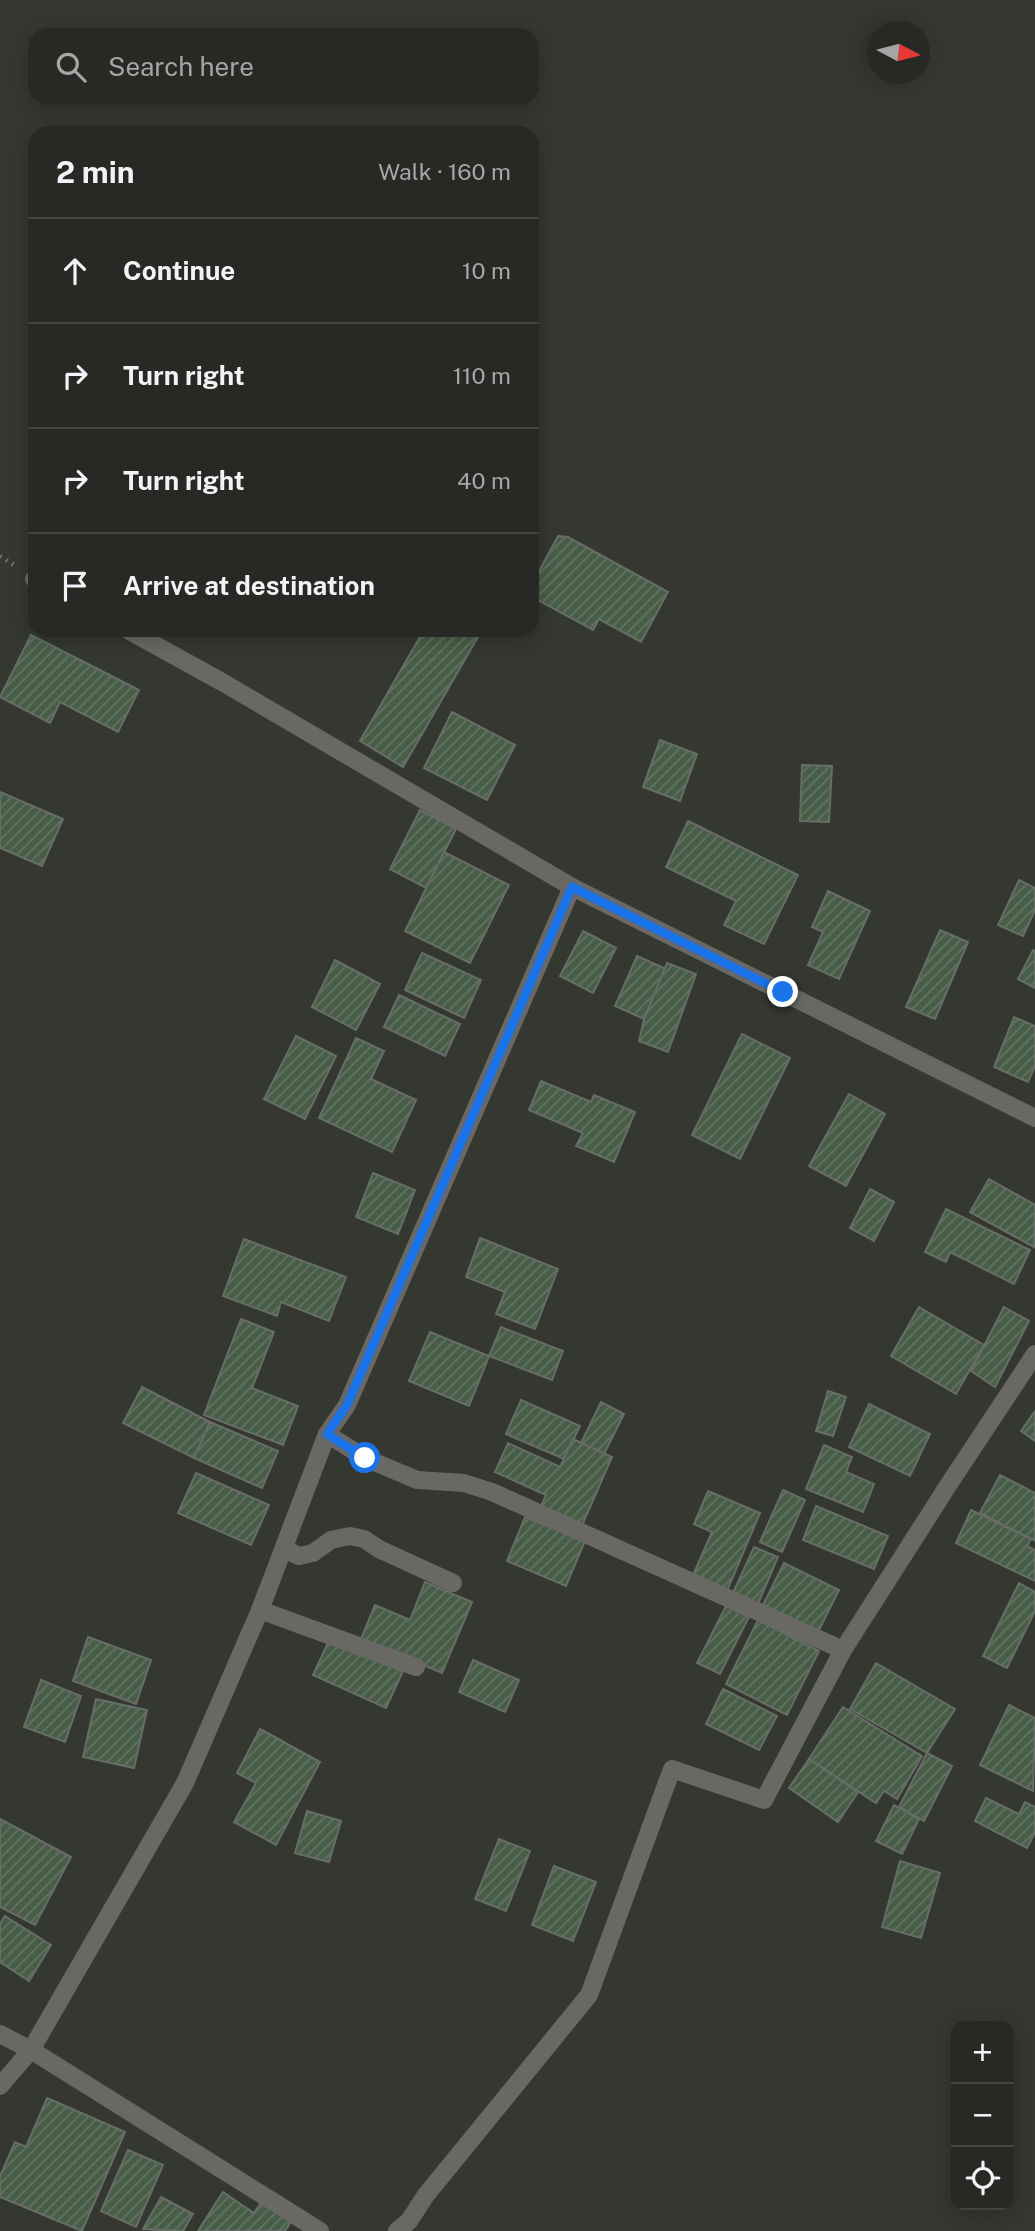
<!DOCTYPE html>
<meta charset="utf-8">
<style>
:root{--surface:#282925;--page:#30312d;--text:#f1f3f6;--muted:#a5a6a7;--line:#444542}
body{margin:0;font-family:"Public Sans",sans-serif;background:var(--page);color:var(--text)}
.controls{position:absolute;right:21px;bottom:21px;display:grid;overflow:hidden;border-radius:14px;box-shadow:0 4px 18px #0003}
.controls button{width:63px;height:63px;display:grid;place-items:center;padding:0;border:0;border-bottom:2px solid var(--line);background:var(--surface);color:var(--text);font:35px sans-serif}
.compass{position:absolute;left:867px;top:21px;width:63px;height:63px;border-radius:50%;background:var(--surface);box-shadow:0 4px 18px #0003;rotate:97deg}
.stop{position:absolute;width:21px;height:21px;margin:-16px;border:5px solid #1a73e8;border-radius:50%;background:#fff}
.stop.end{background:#1a73e8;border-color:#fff;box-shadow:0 2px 7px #0008}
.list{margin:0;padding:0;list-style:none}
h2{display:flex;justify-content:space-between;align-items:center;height:91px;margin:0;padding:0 28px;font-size:30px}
h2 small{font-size:23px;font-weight:400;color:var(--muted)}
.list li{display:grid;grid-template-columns:46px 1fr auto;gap:21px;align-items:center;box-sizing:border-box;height:105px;padding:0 28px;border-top:2px solid var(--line)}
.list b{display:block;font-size:26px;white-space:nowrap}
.list em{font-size:23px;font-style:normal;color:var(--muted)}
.icon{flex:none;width:38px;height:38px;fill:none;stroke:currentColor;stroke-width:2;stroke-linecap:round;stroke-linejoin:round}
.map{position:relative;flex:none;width:1035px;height:2231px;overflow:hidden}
.search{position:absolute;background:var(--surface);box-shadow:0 4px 18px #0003;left:28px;top:28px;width:511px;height:77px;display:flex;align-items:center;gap:18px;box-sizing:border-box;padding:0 24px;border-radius:21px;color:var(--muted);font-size:26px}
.panel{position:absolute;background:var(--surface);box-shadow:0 4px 18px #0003;left:28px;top:126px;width:511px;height:511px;border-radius:21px}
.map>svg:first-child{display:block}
.building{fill:url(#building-hatch);stroke:#676d67;stroke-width:2}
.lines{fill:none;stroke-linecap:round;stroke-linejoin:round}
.path{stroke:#6e706b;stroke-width:4.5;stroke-dasharray:2 5;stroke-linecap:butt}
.street{stroke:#696865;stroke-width:18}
.route{stroke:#1a73e8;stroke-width:9}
</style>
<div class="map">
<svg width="1035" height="2231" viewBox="0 0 1035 2231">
<defs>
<pattern id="building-hatch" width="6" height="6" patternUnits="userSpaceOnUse" patternTransform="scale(1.75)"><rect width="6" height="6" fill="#485d47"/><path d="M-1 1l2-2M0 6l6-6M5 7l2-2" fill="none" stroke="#627461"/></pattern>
</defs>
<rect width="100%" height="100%" fill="#353731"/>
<!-- building -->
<g class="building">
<path d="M558 536 568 537 668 592 641 642 599 619 593 630 532 597V584Z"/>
<path d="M424 630H482L403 767 360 741Z"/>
<path d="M31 635 139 690 118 732 60 702 50 723 0 697Z"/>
<path d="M452 712 515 745 487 800 424 768Z"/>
<path d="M660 740 697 754 680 801 643 787Z"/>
<path d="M802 765 832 766 829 822 800 821Z"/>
<path d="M0 792 63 819 42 866 0 848Z"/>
<path d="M420 810 456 829 426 888 390 869Z"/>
<path d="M688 821 798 875 764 944 724 925 736 901 666 867Z"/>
<path d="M444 852 509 885 470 963 405 931Z"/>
<path d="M1019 880 1035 888V910L1023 936 998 925Z"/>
<path d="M828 891 870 911 839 979 808 965 823 932 812 927Z"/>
<path d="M940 930 968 942 935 1019 906 1007Z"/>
<path d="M583 931 616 948 593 993 560 976Z"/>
<path d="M1033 950 1035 951V988L1018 979Z"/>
<path d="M422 953 481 980 464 1018 405 990Z"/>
<path d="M637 956 666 969 644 1019 615 1006Z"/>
<path d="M335 960 380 984 356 1030 312 1007Z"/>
<path d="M667 963 696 974 668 1052 639 1041 644 1019Z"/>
<path d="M399 995 460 1024 445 1056 384 1027Z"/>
<path d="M1014 1017 1035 1026V1066L1028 1082 994 1067Z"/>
<path d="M742 1034 790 1058 740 1159 692 1135Z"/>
<path d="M296 1036 336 1056 305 1119 264 1099Z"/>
<path d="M356 1038 384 1051 371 1079 416 1100 392 1152 319 1118Z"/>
<path d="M541 1081 591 1102 594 1095 635 1112 614 1162 576 1146 583 1133 529 1110Z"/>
<path d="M849 1094 885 1114 846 1186 809 1166Z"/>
<path d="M373 1173 415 1190 398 1234 356 1217Z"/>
<path d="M989 1179 1035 1205 1034 1247 970 1212Z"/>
<path d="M870 1189 894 1202 874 1241 850 1228Z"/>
<path d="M946 1209 1030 1250 1014 1284 950 1252 946 1262 925 1252Z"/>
<path d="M480 1238 558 1269 535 1329 496 1314 505 1292 466 1277Z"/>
<path d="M244 1239 346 1277 329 1321 281 1302 277 1316 223 1296Z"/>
<path d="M919 1307 984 1345 956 1394 891 1356Z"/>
<path d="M1004 1307 1029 1321 995 1387 971 1371Z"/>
<path d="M241 1319 274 1332 252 1388 298 1406 283 1445 204 1415Z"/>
<path d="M501 1327 563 1351 552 1380 489 1356Z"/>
<path d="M430 1332 489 1356 469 1406 409 1381Z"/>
<path d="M142 1387 210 1422 194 1458 123 1423Z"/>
<path d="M828 1391 846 1397 833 1436 816 1431Z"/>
<path d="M521 1400 580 1426 564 1459 506 1434Z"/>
<path d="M601 1402 624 1414 604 1454 581 1443Z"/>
<path d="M869 1404 930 1434 910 1476 849 1447Z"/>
<path d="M1035 1411V1441L1021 1431Z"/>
<path d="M210 1422 278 1451 262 1488 194 1458Z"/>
<path d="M573 1439 612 1457 580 1530 539 1511 546 1495 495 1472 508 1443 560 1467Z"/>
<path d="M824 1445 852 1457 846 1472 874 1484 863 1512 806 1489Z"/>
<path d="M196 1473 269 1505 251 1545 178 1513Z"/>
<path d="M1000 1475 1035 1493V1541L980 1513Z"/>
<path d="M783 1490 805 1500 782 1552 760 1542Z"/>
<path d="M708 1491 760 1513 727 1591 693 1575 712 1532 694 1524Z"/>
<path d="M816 1506 888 1536 874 1569 803 1540Z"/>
<path d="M971 1510 1031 1539 1027 1546 1035 1550V1581L956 1543Z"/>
<path d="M525 1517 585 1541 566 1586 507 1561Z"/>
<path d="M754 1547 778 1557 758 1604 733 1593Z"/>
<path d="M784 1563 839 1590 818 1632 763 1605Z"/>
<path d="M425 1582 472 1602 442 1673 361 1639 375 1605 410 1620Z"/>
<path d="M1019 1583 1035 1592V1611L1007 1668 983 1656Z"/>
<path d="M726 1606 749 1617 720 1674 697 1663Z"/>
<path d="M758 1620 819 1651 787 1715 726 1684Z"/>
<path d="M331 1636 404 1669 386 1708 313 1675Z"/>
<path d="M88 1637 151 1660 136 1704 73 1681Z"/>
<path d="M473 1660 519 1680 505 1712 459 1692Z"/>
<path d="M876 1663 955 1709 927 1753 850 1709Z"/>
<path d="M41 1680 81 1696 65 1742 24 1727Z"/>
<path d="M723 1689 777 1716 759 1750 706 1724Z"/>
<path d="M96 1699 147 1710 134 1768 83 1757Z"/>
<path d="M1009 1705 1035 1718 1033 1791 980 1765Z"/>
<path d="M843 1707 922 1756 897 1799 884 1791 876 1803 809 1759Z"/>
<path d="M260 1729 320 1762 276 1845 234 1822 256 1783 237 1773Z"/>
<path d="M927 1753 952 1766 924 1821 899 1807Z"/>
<path d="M809 1759 858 1792 838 1822 789 1788Z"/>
<path d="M986 1798 1019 1814 1025 1802 1035 1807V1832L1027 1848 975 1821Z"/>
<path d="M894 1805 919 1819 902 1854 876 1841Z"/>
<path d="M307 1811 341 1821 329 1862 295 1853Z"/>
<path d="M0 1819 71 1857 35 1925 0 1907Z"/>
<path d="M499 1839 530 1851 506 1911 475 1899Z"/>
<path d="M900 1861 940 1873 921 1938 882 1927Z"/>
<path d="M554 1866 596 1882 573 1941 532 1925Z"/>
<path d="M5 1916 51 1945 29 1981 0 1962V1924Z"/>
<path d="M47 2098 125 2132 82 2231 0 2197V2176L15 2142 26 2147Z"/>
<path d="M128 2150 163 2165 136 2227 101 2211Z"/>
<path d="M223 2192 254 2213 262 2201 292 2220 285 2231H198Z"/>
<path d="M161 2197 193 2214 183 2231 143 2229Z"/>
</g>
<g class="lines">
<!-- path -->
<path class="path" d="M0 556 14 565"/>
<!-- street -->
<g class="street">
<path d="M34 579H35"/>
<path d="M128 630 222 682 572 887 1035 1118"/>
<path d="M327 1434 365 1458 417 1480 464 1483 492 1492 843 1650"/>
<path d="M284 1549 299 1556 313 1553 331 1540 350 1536 364 1539 379 1549 453 1583"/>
<path d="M260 1610 416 1667"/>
<path d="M0 2034 31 2050 320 2231"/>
<path d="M0 2086 31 2050 185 1783 260 1610 327 1434 347 1405 572 887"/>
<path d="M397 2231 409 2221 426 2195 589 1995 672 1769 764 1800 843 1650 949 1484 1035 1354"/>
</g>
</g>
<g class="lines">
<!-- route -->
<path class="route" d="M365 1458 327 1434 347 1405 572 887 783 992"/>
</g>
</svg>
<div class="controls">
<button>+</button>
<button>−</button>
<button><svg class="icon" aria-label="locate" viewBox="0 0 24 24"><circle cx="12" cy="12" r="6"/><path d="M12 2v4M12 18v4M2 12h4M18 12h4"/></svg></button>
</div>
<svg class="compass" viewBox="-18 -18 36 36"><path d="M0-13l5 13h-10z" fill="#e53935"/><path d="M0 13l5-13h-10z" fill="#a5a6a7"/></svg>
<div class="stop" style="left:365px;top:1458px"></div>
<div class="stop end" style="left:783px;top:992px"></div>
<div class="search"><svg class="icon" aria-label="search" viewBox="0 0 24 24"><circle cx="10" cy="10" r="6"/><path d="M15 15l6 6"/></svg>Search here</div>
<section class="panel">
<h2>2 min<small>Walk · 160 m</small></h2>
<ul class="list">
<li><svg class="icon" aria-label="ahead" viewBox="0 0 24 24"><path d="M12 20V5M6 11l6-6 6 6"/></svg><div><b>Continue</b></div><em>10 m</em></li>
<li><svg class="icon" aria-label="right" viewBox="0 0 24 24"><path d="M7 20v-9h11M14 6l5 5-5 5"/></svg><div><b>Turn right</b></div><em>110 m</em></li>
<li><svg class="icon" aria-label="right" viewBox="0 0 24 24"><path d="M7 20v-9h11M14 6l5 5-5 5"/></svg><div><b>Turn right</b></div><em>40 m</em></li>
<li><svg class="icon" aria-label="arrive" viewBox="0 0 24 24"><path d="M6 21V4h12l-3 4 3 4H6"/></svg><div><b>Arrive at destination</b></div></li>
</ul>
</section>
</div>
